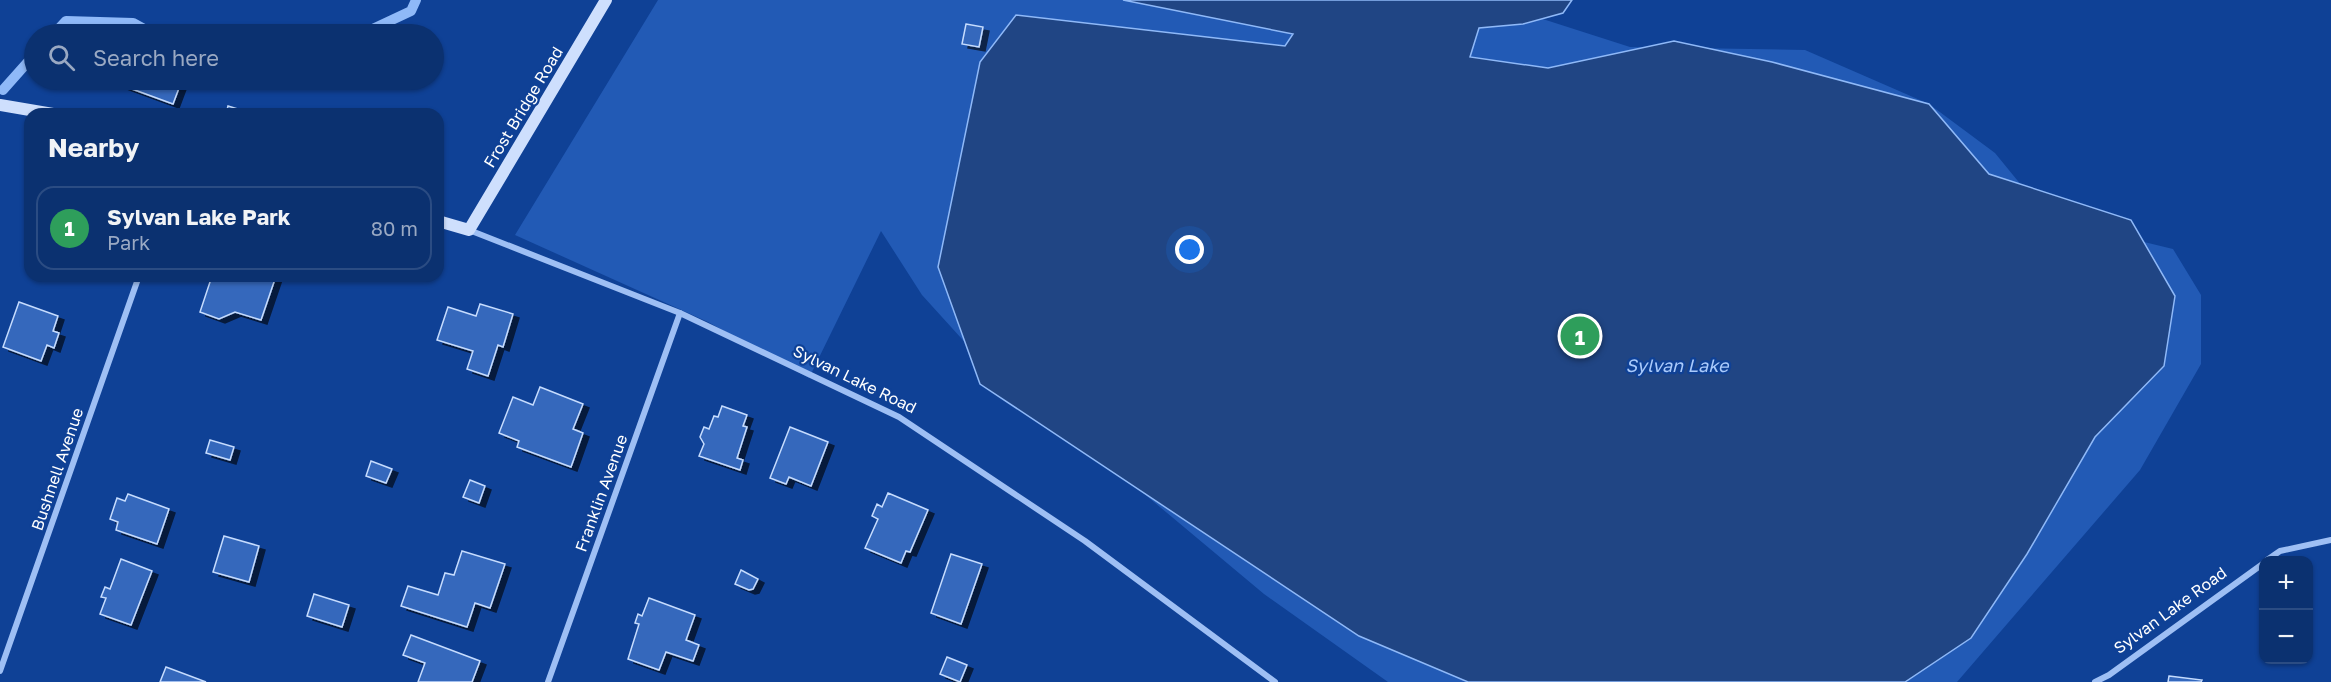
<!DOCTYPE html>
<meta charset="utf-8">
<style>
:root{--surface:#0b3170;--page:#143975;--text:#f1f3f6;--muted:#9aa9c3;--line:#2b4c83;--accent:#90b9f0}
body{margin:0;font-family:"Golos Text",sans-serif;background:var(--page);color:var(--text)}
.controls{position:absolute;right:18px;bottom:18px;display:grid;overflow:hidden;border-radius:12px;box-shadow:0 2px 4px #0004}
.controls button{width:54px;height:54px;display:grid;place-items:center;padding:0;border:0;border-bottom:2px solid var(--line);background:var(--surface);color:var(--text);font:30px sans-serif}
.you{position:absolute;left:1190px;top:250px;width:21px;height:21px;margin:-15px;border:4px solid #fff;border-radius:50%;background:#1a73e8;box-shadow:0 0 0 9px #1a73e833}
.badge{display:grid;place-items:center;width:39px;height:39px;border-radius:50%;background:var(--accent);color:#fff;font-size:20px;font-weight:700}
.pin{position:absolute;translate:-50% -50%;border:3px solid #fff;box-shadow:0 2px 6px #0006}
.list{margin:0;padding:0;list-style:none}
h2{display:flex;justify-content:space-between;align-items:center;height:78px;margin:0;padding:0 24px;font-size:26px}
h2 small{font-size:20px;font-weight:400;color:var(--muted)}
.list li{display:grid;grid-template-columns:39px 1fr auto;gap:18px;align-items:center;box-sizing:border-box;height:84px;margin:0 12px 12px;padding:0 12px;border:2px solid var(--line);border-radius:18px}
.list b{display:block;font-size:22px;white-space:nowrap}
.list p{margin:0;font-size:20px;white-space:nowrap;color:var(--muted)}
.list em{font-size:20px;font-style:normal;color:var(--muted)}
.icon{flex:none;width:33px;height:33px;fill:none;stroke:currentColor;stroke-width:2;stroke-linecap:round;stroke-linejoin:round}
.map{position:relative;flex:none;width:2331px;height:682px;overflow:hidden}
.search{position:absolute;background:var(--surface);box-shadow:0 2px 4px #0004;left:24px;top:24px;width:420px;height:66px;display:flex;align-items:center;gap:15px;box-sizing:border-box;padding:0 21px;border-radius:33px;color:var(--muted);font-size:22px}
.panel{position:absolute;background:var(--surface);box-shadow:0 2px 4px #0004;left:24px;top:108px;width:420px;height:174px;border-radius:18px}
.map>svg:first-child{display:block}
.green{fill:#225ab5}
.water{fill:#204584;stroke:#8fb9f8;stroke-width:1.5}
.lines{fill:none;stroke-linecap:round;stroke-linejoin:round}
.stream{stroke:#8fb9f8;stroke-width:10}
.building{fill:#3468bc;stroke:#c6dcfe;stroke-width:1.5;filter:url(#shadow)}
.street{stroke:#9ebff4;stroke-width:6}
.secondary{stroke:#cedffd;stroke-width:12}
.labels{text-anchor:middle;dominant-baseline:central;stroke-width:4.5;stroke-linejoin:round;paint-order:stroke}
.street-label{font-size:16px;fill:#fff;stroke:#0f4196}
.water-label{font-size:18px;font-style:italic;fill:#aacafb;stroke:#0f4196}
</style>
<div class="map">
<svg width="2331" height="682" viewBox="0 0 2331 682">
<defs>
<filter id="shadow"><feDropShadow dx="6" dy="4" stdDeviation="0" flood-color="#0009"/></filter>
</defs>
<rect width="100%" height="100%" fill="#0f4196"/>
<!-- green -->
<path class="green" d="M658 0H1505L1518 11 1630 47 1805 50 1929 104 1995 153 2049 219 2173 249 2201 295V364L2140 470 1957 682H1388L1264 594 971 349 922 295 881 231 809 378 708 322 515 235Z"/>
<!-- water -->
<path class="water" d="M1123 0H1572L1563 13 1523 24 1479 28 1470 57 1548 68 1674 41 1772 62 1929 104 1989 174 2131 220 2175 296 2164 366 2095 437 2027 554 1971 638 1905 682H1468L1359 636 980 384 938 267 980 62 1016 15 1285 46 1293 34Z"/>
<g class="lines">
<!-- stream -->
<g class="stream">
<path d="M54 34 66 21 133 23 153 34"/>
<path d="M362 34 411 11 416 0"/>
<path d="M3 90 34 55"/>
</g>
</g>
<!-- building -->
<g class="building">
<path d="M966 24 983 27 979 47 962 44Z"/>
<path d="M114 80H182L173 104 113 82Z"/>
<path d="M228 106 251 113V114H226Z"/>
<path d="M212 276H276L261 320 235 312 219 319 200 312Z"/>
<path d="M19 302 58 316 53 331 59 333 54 348 47 345 41 361 3 347Z"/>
<path d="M480 304 513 314 503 347 498 345 488 376 467 369 473 351 437 340 448 307 476 316Z"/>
<path d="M540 387 583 404 573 429 583 433 571 467 517 447 519 441 499 433 513 397 533 405Z"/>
<path d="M722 406 747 415 743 426 747 427 737 458 743 460 740 470 699 456 704 444 700 437 704 427 709 429 714 416 718 417Z"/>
<path d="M790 427 828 442 811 486 789 477 786 484 770 478Z"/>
<path d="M210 440 234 447 230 460 206 453Z"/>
<path d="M371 461 392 469 386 483 366 476Z"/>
<path d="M470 480 485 486 479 503 463 497Z"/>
<path d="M888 493 928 510 910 552 906 551 901 563 865 548 878 519 872 516 877 504 882 507Z"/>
<path d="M128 494 169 509 157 544 116 530 118 522 110 519 117 498 125 501Z"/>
<path d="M224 536 259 546 249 582 213 572Z"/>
<path d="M462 551 505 564 490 608 475 603 467 627 401 606 408 586 438 595 445 573 454 575Z"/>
<path d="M951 554 982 564 961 624 931 613Z"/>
<path d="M121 559 152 571 131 625 100 614 106 598 101 597 105 587 110 589Z"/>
<path d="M741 570 758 579 753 589 749 590 735 584Z"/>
<path d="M314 594 349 605 342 627 307 616Z"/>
<path d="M649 598 695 615 686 640 699 645 693 661 666 652 659 670 628 659 639 624 635 623 638 614 642 616Z"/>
<path d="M411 635 480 661 472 682H418L425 663 403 655Z"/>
<path d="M947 657 967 665 960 682 940 674Z"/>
<path d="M166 667 206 682H160Z"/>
<path d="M2169 676 2202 680 2201 682H2168Z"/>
</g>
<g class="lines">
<!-- street -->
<g class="street">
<path d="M469 230 680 313 899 417 1085 541 1275 682"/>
<path d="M2267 560 2280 551 2331 540"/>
<path d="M0 671 139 276"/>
<path d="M548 682 680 313"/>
<path d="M2095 682 2109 675 2264 563"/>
</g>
<!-- secondary -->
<g class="secondary">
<path d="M0 105 53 114"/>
<path d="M438 221 469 230 606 0"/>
</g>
</g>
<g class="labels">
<!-- street labels -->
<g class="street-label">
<text transform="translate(523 107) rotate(-59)">Frost Bridge Road</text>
<text transform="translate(855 379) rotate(26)">Sylvan Lake Road</text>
<text transform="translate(57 469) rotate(-71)">Bushnell Avenue</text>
<text transform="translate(601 493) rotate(-70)">Franklin Avenue</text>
<text transform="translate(2170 610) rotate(-36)">Sylvan Lake Road</text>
</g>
<!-- water labels -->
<g class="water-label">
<text x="1677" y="365">Sylvan Lake</text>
</g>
</g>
</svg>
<div class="controls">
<button>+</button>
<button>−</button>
</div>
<div class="you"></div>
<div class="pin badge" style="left:1580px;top:336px;background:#2e9e5b">1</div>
<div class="search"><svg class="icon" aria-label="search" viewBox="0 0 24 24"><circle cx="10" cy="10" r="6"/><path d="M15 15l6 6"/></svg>Search here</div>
<section class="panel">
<h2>Nearby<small></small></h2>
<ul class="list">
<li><span class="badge" style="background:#2e9e5b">1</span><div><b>Sylvan Lake Park</b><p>Park</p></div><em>80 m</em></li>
</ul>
</section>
</div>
